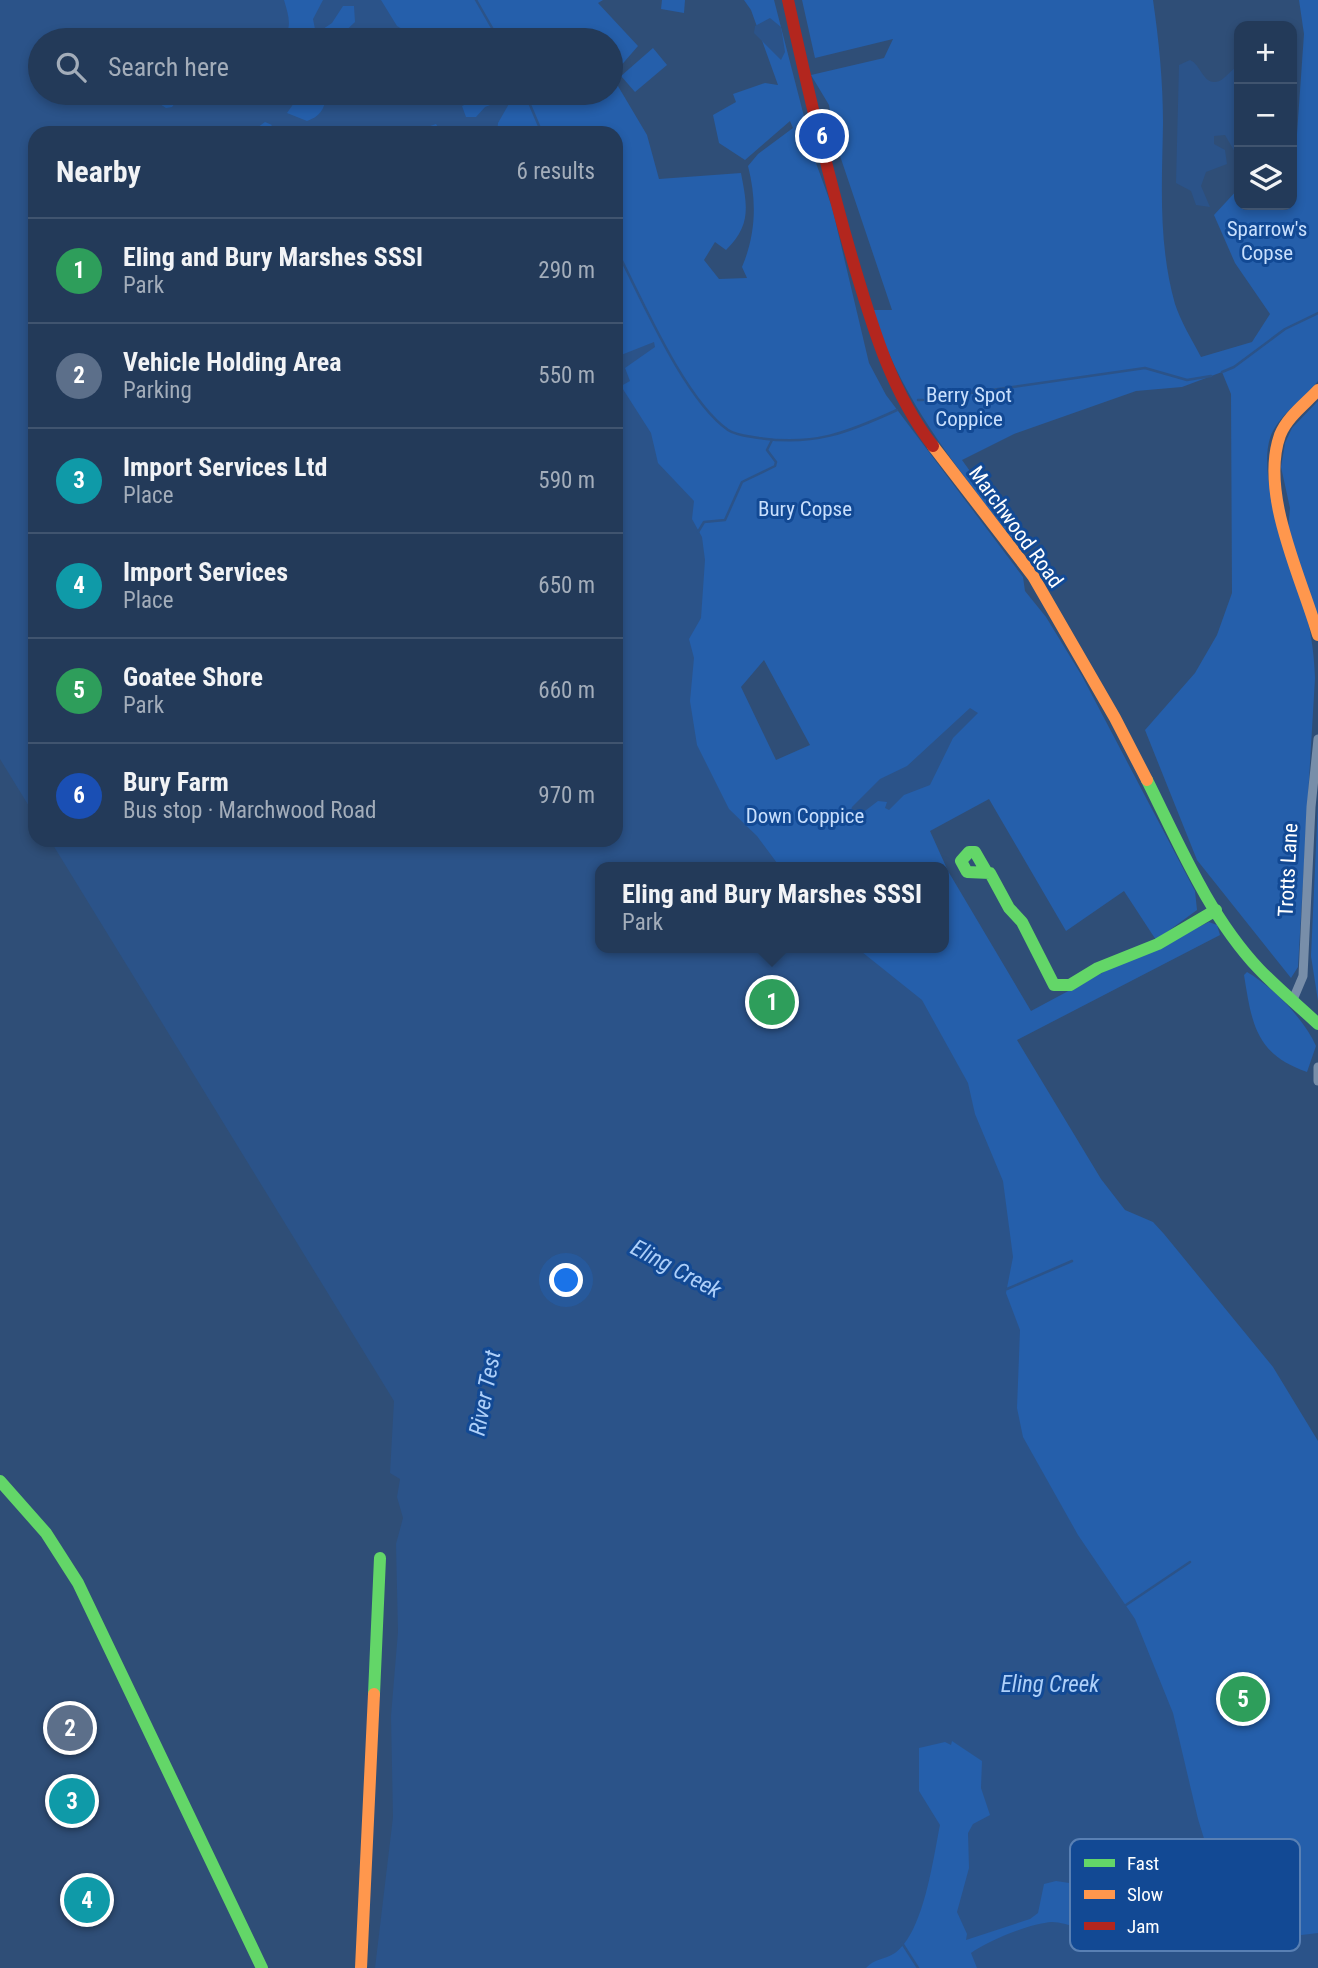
<!DOCTYPE html>
<meta charset="utf-8">
<style>
:root{--surface:#233a59;--page:#2b415f;--text:#f1f3f6;--muted:#a3adba;--line:#40546f;--accent:#b6c1cf}
body{margin:0;font-family:"Roboto Condensed",sans-serif;background:var(--page);color:var(--text)}
.controls{position:absolute;right:21px;top:21px;display:grid;overflow:hidden;border-radius:14px;box-shadow:0 4px 10px #0003}
.controls button{width:63px;height:63px;display:grid;place-items:center;padding:0;border:0;border-bottom:2px solid var(--line);background:var(--surface);color:var(--text);font:35px sans-serif}
.you{position:absolute;left:567px;top:1281px;width:24px;height:24px;margin:-18px;border:5px solid #fff;border-radius:50%;background:#1a73e8;box-shadow:0 0 0 10px #1a73e833}
.badge{display:grid;place-items:center;width:46px;height:46px;border-radius:50%;background:var(--accent);color:#fff;font-size:23px;font-weight:700}
.pin{position:absolute;translate:-50% -50%;border:4px solid #fff;box-shadow:0 2px 7px #0006}
.popup{position:absolute;left:595px;top:862px;width:354px;height:91px;box-sizing:border-box;display:grid;place-content:center;border-radius:14px;background:var(--surface);filter:drop-shadow(0 2px 5px #0005);font-size:23px;white-space:nowrap;color:var(--muted)}
.popup b{font-size:26px;color:var(--text)}
.popup::after{content:'';position:absolute;left:50%;top:100%;margin-left:-14px;border:14px solid transparent;border-top-color:var(--surface)}
.list{margin:0;padding:0;list-style:none}
h2{display:flex;justify-content:space-between;align-items:center;height:91px;margin:0;padding:0 28px;font-size:30px}
h2 small{font-size:23px;font-weight:400;color:var(--muted)}
.list li{display:grid;grid-template-columns:46px 1fr auto;gap:21px;align-items:center;box-sizing:border-box;height:105px;padding:0 28px;border-top:2px solid var(--line)}
.list b{display:block;font-size:26px;white-space:nowrap}
.list p{margin:0;font-size:23px;white-space:nowrap;color:var(--muted)}
.list em{font-size:23px;font-style:normal;color:var(--muted)}
.icon{flex:none;width:38px;height:38px;fill:none;stroke:currentColor;stroke-width:2;stroke-linecap:round;stroke-linejoin:round}
.map{position:relative;flex:none;width:1318px;height:1968px;overflow:hidden}
.search{position:absolute;background:var(--surface);box-shadow:0 4px 10px #0003;left:28px;top:28px;width:595px;height:77px;display:flex;align-items:center;gap:18px;box-sizing:border-box;padding:0 24px;border-radius:38px;color:var(--muted);font-size:26px}
.panel{position:absolute;background:var(--surface);box-shadow:0 4px 10px #0003;left:28px;top:126px;width:595px;height:721px;border-radius:21px}
.map>svg:first-child{display:block}
.green{fill:#255fab;fill-rule:evenodd}
.water{fill:#2b5389}
.lines{fill:none;stroke-linecap:round;stroke-linejoin:round}
.stream{stroke:#2b5389;stroke-width:2.5}
.street{stroke:#788ea9;stroke-width:9}
.fast{stroke:#63d668;stroke-width:12}
.slow{stroke:#ff974d;stroke-width:12}
.jam{stroke:#b3261e;stroke-width:12}
.labels{text-anchor:middle;dominant-baseline:central;stroke-width:6;stroke-linejoin:round;paint-order:stroke}
.park-label{font-size:21px;fill:#c8dffd;stroke:#124994}
.street-label{font-size:21px;fill:#fff;stroke:#124994}
.water-label{font-size:23px;font-style:italic;fill:#adcff9;stroke:#124994}
.key{fill:#124994;stroke:#5980b4;stroke-width:2}
.key-label{font-size:19px;fill:#fff}
</style>
<div class="map">
<svg width="1318" height="1968" viewBox="0 0 1318 1968">
<rect width="100%" height="100%" fill="#2f4e77"/>
<!-- green -->
<g class="green">
<path d="M0 0H603L598 3 638 46 612 76 647 135 659 179 741 173C747 205 752 225 726 250L715 242 704 260 719 279 747 278 742 267C756 234 757 201 748 166L758 154 793 128 790 121 745 160 719 143 713 115 736 102 733 94 765 83 778 85 751 10 744 0H774L816 163 832 207 869 363 886 395 1023 577 1025 591 1046 617 1082 676 1195 891 1197 910 1156 940 1124 891 1066 931 989 799 930 831 948 871 1031 1011 1115 966 1209 922 1217 925 1220 935 1017 1040 1101 1179 1125 1210 1153 1222 1164 1234 1273 1367 1318 1441V1968H506L501 953 616 840V133H35ZM40 40H611V93H40ZM764 660 810 745 776 760 741 687ZM600 867H944V948H600Z"/>
<path d="M662 0H685L684 13 661 9Z"/>
<path d="M802 0H1153C1159 41 1163 82 1163 123 1162 185 1158 243 1175 304 1181 322 1192 340 1201 357L1252 342 1270 314 1235 263 1214 215 1239 188V205H1292V163L1295 162 1304 34 1299 0H1318V381C1303 400 1278 415 1270 438 1257 481 1291 562 1303 604 1311 629 1314 652 1315 678L1298 967 1291 978 1197 860 1145 730 1195 673 1217 635 1232 593 1231 394 1222 372 1182 387 1136 391 1014 434 962 460 1018 538 1014 541C954 463 904 405 872 310H892L835 141 829 105 811 75 884 58 893 39 815 58Z"/>
<path d="M653 48 667 65 635 92 621 76Z"/>
<path d="M1318 401V624L1288 529 1290 508 1281 467 1285 443 1292 428Z"/>
<path d="M1318 803V1001L1311 956Z"/>
<path d="M1247 972C1273 987 1304 1019 1316 1046L1307 1072C1256 1054 1252 1025 1244 975Z"/>
</g>
<!-- water -->
<g class="water">
<path d="M0 0H284C288 14 294 29 281 40H259L260 30 254 28 232 40H40V93H155L157 102 166 108 172 107 183 93H301L287 113 307 121C320 117 327 107 325 93H371L377 98 378 93H441L449 97 456 93H492L462 106 466 117H476L485 107 506 99 510 102 498 123 497 133H442L436 124 427 127 431 133H265L272 125 265 122 250 133H35V816L0 759Z"/>
<path d="M323 0H381L397 26 421 40H372L373 35 369 29 364 34 365 40H336L355 22 354 6H343L332 23 320 31 315 29 313 19Z"/>
<path d="M770 18 781 27 785 52 781 60 754 33 755 26Z"/>
<path d="M1190 60C1200 64 1203 83 1215 82 1224 82 1230 69 1239 66V159L1225 135 1214 136V144L1225 150 1227 164 1206 172 1201 186 1210 207 1196 205 1191 191 1176 183 1179 65Z"/>
<path d="M654 342 655 347 625 368 630 381 621 386 651 433 658 463 694 501 692 519 702 537 705 560 701 618 689 639 694 658 690 701 697 745 729 809 757 836 780 867H600V948H857L922 1000 968 1083 975 1114 1003 1181 1013 1257 1006 1293 1020 1330 1017 1408 1023 1437 1078 1535 1135 1619 1173 1713 1198 1819 1226 1910 1239 1924 1265 1933 1285 1937 1318 1933V1968H977L971 1953C987 1941 1031 1923 1052 1922 1059 1922 1072 1925 1077 1929 1082 1933 1083 1938 1087 1942 1099 1954 1121 1953 1126 1935L1120 1932 1121 1926 1115 1915 1118 1906 1096 1904 1076 1917 1070 1907 1076 1884 1056 1881 1044 1884 1038 1913 1030 1919 966 1940 967 1934 957 1912 969 1868 968 1833 973 1824 990 1815 981 1788 982 1761 952 1741 951 1745 945 1742 919 1748V1791L940 1825C933 1859 924 1932 895 1953 884 1960 875 1958 866 1968H375L393 1817 391 1716 398 1632 396 1544 403 1518 397 1497 400 1479 390 1473 394 1401 50 840H616V357Z"/>
<path d="M970 708 978 713 953 738 930 785 904 795 889 810 885 808 887 802 878 801 857 817H849L852 807 880 779 907 766Z"/>
</g>
<g class="lines">
<!-- stream -->
<g class="stream">
<path d="M476 0 499 40"/>
<path d="M525 93 542 133"/>
<path d="M616 249C642 299 684 399 728 430 737 436 748 436 759 438 814 446 847 433 897 410"/>
<path d="M1222 372 1234 367 1285 329 1318 313"/>
<path d="M935 398 1145 368 1187 380 1211 376"/>
<path d="M918 400H923"/>
<path d="M698 532 704 522 725 520 742 482 775 466 776 462 767 450 772 440"/>
<path d="M1007 1289 1072 1261"/>
<path d="M1126 1605 1190 1562"/>
<path d="M902 1943 918 1968"/>
</g>
<!-- street -->
<g class="street">
<path d="M1292 1002 1303 976 1311 807 1318 739"/>
<path d="M1318 1067V1081"/>
</g>
<!-- fast -->
<g class="fast">
<path d="M1147 780C1179 844 1209 916 1259 969 1277 988 1299 1006 1318 1024"/>
<path d="M986 871 975 852H969L961 861 967 872 990 873 1009 908 1022 922 1054 985H1070L1098 968 1158 944 1216 910"/>
<path d="M0 1481 46 1533 78 1583 262 1968"/>
<path d="M374 1694 380 1558"/>
</g>
<!-- slow -->
<g class="slow">
<path d="M1318 390C1305 404 1287 417 1280 435 1259 494 1302 578 1318 635"/>
<path d="M933 446 1033 576 1115 718 1147 780"/>
<path d="M361 1968 374 1694"/>
</g>
<!-- jam -->
<path class="jam" d="M788 0C807 87 827 172 852 258 872 325 890 390 933 446"/>
</g>
<g class="labels">
<!-- park labels -->
<g class="park-label">
<text x="1267" y="229">Sparrow's<tspan x="1267" dy="24">Copse</tspan></text>
<text x="969" y="395">Berry Spot<tspan x="969" dy="24">Coppice</tspan></text>
<text x="805" y="509">Bury Copse</text>
<text x="805" y="816">Down Coppice</text>
</g>
<!-- street labels -->
<g class="street-label">
<text transform="translate(1016 527) rotate(54)">Marchwood Road</text>
<text transform="translate(1288 870) rotate(-87)">Trotts Lane</text>
</g>
<!-- water labels -->
<g class="water-label">
<text transform="translate(676 1269) rotate(28)">Eling Creek</text>
<text transform="translate(485 1393) rotate(-79)">River Test</text>
<text x="1050" y="1684">Eling Creek</text>
</g>
</g>
<!-- legend -->
<rect x="1070" y="1839" width="230" height="112" rx="10" class="key"/>
<rect x="1084" y="1859" width="31" height="8" fill="#63d668"/>
<rect x="1084" y="1890" width="31" height="9" fill="#ff974d"/>
<rect x="1084" y="1922" width="31" height="8" fill="#b3261e"/>
<g class="key-label">
<text x="1127" y="1870">Fast</text>
<text x="1127" y="1901">Slow</text>
<text x="1127" y="1933">Jam</text>
</g>
</svg>
<div class="controls">
<button>+</button>
<button>−</button>
<button><svg class="icon" aria-label="layers" viewBox="0 0 24 24"><path d="M12 4l9 5-9 5-9-5zM3 14l9 5 9-5"/></svg></button>
</div>
<div class="you"></div>
<div class="pin badge" style="left:772px;top:1002px;background:#2e9e5b">1</div>
<div class="popup"><b>Eling and Bury Marshes SSSI</b>Park</div>
<div class="pin badge" style="left:70px;top:1728px;background:#5c6f8a">2</div>
<div class="pin badge" style="left:72px;top:1801px;background:#0f9aa8">3</div>
<div class="pin badge" style="left:87px;top:1900px;background:#0f9aa8">4</div>
<div class="pin badge" style="left:1243px;top:1699px;background:#2e9e5b">5</div>
<div class="pin badge" style="left:822px;top:136px;background:#1a4fb4">6</div>
<div class="search"><svg class="icon" aria-label="search" viewBox="0 0 24 24"><circle cx="10" cy="10" r="6"/><path d="M15 15l6 6"/></svg>Search here</div>
<section class="panel">
<h2>Nearby<small>6 results</small></h2>
<ul class="list">
<li><span class="badge" style="background:#2e9e5b">1</span><div><b>Eling and Bury Marshes SSSI</b><p>Park</p></div><em>290 m</em></li>
<li><span class="badge" style="background:#5c6f8a">2</span><div><b>Vehicle Holding Area</b><p>Parking</p></div><em>550 m</em></li>
<li><span class="badge" style="background:#0f9aa8">3</span><div><b>Import Services Ltd</b><p>Place</p></div><em>590 m</em></li>
<li><span class="badge" style="background:#0f9aa8">4</span><div><b>Import Services</b><p>Place</p></div><em>650 m</em></li>
<li><span class="badge" style="background:#2e9e5b">5</span><div><b>Goatee Shore</b><p>Park</p></div><em>660 m</em></li>
<li><span class="badge" style="background:#1a4fb4">6</span><div><b>Bury Farm</b><p>Bus stop · Marchwood Road</p></div><em>970 m</em></li>
</ul>
</section>
</div>
